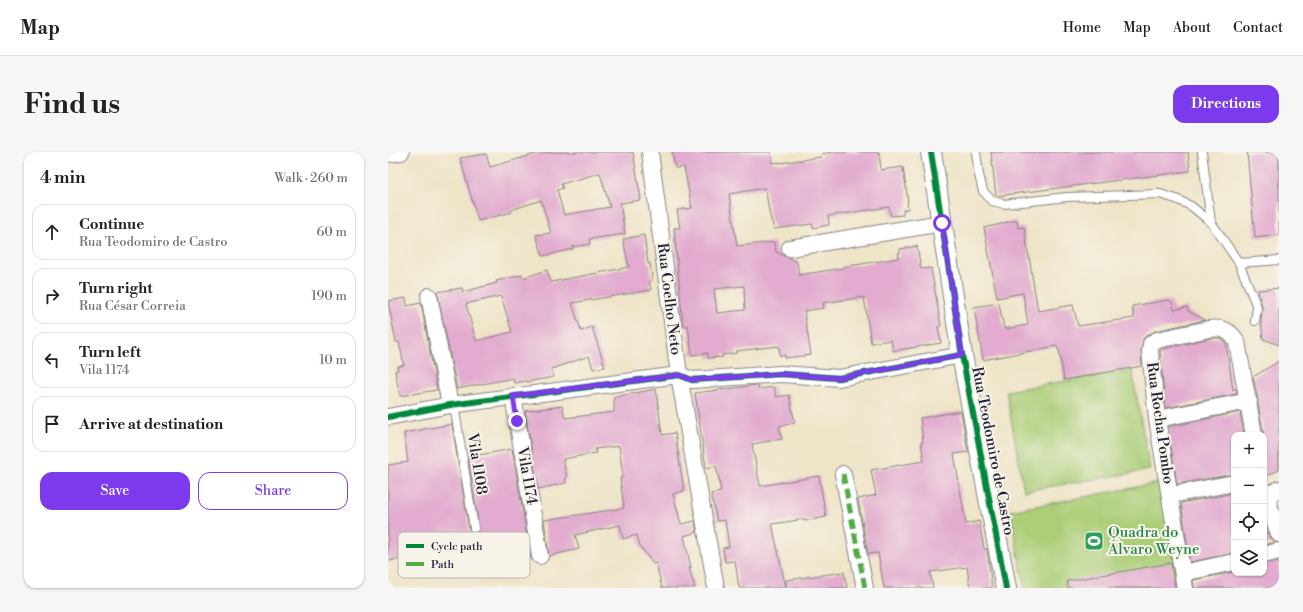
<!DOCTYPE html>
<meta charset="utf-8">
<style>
:root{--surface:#fff;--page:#f6f6f6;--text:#222;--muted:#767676;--line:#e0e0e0;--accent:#7c3aed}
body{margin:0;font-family:"Libre Bodoni",serif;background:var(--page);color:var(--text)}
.controls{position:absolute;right:12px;bottom:12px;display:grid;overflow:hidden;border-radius:8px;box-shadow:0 1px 3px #0004}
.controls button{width:36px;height:36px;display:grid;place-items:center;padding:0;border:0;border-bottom:1px solid var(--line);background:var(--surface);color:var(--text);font:20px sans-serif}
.stop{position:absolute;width:12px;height:12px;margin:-9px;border:3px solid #7c3aed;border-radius:50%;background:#fff}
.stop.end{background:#7c3aed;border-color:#fff;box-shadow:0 1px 4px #0008}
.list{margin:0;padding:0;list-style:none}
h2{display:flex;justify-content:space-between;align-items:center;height:52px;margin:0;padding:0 16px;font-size:17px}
h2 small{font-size:13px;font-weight:400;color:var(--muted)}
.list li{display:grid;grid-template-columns:26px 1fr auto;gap:12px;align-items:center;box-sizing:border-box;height:56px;margin:0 8px 8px;padding:0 8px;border:1px solid var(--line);border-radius:12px}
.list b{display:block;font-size:15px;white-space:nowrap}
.list p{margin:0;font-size:13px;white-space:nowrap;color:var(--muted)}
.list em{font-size:13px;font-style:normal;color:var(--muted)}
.actions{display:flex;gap:8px;padding:12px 16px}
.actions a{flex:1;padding:9px 0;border:1px solid var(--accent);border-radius:12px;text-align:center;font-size:14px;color:var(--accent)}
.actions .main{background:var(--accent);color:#fff}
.icon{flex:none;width:22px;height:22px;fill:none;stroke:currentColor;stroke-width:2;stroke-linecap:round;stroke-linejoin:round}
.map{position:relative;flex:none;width:891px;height:436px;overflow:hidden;border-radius:12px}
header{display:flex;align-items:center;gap:24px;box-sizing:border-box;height:56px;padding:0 20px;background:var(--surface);border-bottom:1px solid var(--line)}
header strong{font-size:19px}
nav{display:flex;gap:22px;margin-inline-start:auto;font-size:14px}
.intro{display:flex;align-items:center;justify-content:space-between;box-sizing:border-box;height:96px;padding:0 24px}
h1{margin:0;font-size:28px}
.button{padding:10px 18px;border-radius:12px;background:var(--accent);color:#fff;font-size:14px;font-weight:700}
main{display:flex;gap:24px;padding:0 24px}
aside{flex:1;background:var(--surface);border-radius:12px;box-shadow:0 1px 3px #0004}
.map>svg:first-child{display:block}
.green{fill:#abce77;stroke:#667859}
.building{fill:#e2abcf;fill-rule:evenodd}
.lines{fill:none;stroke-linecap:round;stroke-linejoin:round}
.service-casing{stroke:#888381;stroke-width:10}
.minor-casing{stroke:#888381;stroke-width:18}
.tertiary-casing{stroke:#888381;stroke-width:22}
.service{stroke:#fff;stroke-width:8}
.minor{stroke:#fff;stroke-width:16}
.tertiary{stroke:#fff;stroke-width:20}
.quiet{stroke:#53aa46;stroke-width:5;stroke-dasharray:10 5;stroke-linecap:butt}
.cycleway-casing{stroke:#f7f3e8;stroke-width:8}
.cycleway{stroke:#00873e;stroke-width:6}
.route{stroke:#7c3aed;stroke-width:5}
.labels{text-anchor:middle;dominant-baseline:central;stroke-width:4;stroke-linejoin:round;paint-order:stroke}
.street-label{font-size:15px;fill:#22223b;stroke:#f7f3e8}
.leisure-label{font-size:15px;fill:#27864d;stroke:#f7f3e8;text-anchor:start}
.key{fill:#f7f3e8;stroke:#b7b4b4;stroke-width:1}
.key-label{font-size:11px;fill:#22223b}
</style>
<header>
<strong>Map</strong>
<nav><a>Home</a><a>Map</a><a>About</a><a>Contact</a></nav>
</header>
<div class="intro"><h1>Find us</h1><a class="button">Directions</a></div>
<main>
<aside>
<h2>4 min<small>Walk · 260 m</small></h2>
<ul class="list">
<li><svg class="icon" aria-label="ahead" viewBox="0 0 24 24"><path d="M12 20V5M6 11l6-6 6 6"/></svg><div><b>Continue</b><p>Rua Teodomiro de Castro</p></div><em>60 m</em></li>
<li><svg class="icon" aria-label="right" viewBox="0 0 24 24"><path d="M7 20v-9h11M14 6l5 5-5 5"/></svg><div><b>Turn right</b><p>Rua César Correia</p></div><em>190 m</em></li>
<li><svg class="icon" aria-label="left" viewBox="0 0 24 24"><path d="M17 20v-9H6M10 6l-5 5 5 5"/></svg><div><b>Turn left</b><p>Vila 1174</p></div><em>10 m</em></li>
<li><svg class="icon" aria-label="arrive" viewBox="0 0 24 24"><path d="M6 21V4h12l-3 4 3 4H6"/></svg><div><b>Arrive at destination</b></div></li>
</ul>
<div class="actions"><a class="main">Save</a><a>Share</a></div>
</aside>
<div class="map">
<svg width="891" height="436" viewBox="0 0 891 436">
<rect width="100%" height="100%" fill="#f7f3e8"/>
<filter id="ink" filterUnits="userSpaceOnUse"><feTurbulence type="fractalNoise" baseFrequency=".025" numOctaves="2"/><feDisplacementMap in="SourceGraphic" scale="8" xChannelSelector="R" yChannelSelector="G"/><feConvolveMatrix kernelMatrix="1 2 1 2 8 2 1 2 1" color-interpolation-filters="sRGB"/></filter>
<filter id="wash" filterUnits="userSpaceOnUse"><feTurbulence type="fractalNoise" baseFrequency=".012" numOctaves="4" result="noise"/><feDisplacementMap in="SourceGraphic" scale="16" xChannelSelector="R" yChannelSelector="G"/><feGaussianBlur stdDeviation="0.9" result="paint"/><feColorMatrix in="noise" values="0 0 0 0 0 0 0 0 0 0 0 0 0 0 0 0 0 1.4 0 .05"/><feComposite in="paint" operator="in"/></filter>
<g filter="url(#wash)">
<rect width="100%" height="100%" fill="#eee4c7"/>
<!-- green -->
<g class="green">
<path d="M744 218 762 318 636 339 618 239Z"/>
<path d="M775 330 792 436H637L622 359Z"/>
</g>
<g id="blocks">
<!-- building -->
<g class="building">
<path d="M160 0H245L253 48 232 51 237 82 201 87 202 92 184 95 185 97 155 104 148 83 163 81 153 48 123 58 124 60 90 69 72 6 98 2 102 15 151 1 152 3ZM212 21 222 55 176 63 169 38 175 36 173 32Z"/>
<path d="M284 0H383L384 11 391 10V11L434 5 433 2 444 0H491L493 18 515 15 520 50 519 51 520 57 515 58V63L503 64 501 55 440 64 441 73 425 76 424 72 386 77 382 64 377 36 341 42 349 94 386 90 388 100 409 110 411 123 455 116 454 115 511 106 510 101H512V97L529 94 533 117 543 116 553 174 550 175 553 191 505 199 503 188 483 191 476 145 435 151 436 156 416 159 423 203 397 206V203L392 204 391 194 348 199 349 201 334 203 335 205 320 206V201L304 203 300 174H295L286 76H292L289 58 304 56 296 15 287 16ZM356 134 357 158 329 161 326 137Z"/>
<path d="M603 0H800L802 19 608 44Z"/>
<path d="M859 0H891V83L867 86Z"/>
<path d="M629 68 630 76 636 75 650 159 685 153 690 174 746 166 744 154 780 148 784 150 786 158 799 155 800 159 817 168 767 179 758 184 755 187 753 198 754 214 676 228 671 198H670L669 194 595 208 586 155 611 151 616 177 640 173 635 141 609 146 596 76Z"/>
<path d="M256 83 260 112 262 111 264 128 261 129 263 138 184 151 193 179 204 175 217 215 205 217 201 204 163 217 166 225 139 230 138 229 126 231 125 226 69 237 49 140 74 136 75 140 109 131 108 129 134 123 135 126 159 118 163 130 241 115 235 87ZM113 144 124 180 88 189 78 152Z"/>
<path d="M891 136V193L875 187 873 168 874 155 870 138Z"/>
<path d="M18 146 19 154 33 151 49 238 12 244 7 219 10 218 9 215 16 213 11 190H8L0 149Z"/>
<path d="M822 186H832L838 191 845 238 848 236 849 242 777 256 772 198Z"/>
<path d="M891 209V318L878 324 876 312V283L870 252V248L865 225Z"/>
<path d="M370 233V237L386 235 388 245 401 243 407 271 391 274 394 287 364 292 372 334 431 324 438 365 417 369V367L384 372 398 436H351L347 409 337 410 335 396 341 395 337 368 329 369 323 342 333 340 331 327 328 314 318 316 307 241Z"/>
<path d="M268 237 274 283 287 281 296 339 285 342 293 372 307 369 309 380 296 384 303 416H301L307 436H274L268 411 265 412 252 394 249 383 235 387 232 373 187 383 191 397 161 404 156 368 236 356 232 326 235 325 231 294 207 297 208 301 175 307 179 326 177 327 178 331 150 337 137 259 174 254 177 266 226 260V245Z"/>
<path d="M573 259 580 300 566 302 578 372 591 369 596 397H599L604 436H582L579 415 542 420 545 436H496L490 401 480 402 470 347 488 343 483 318 536 309 533 290H535L532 266Z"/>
<path d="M852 260 856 283H846V322L789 332 780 275Z"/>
<path d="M64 272 81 377 83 380 24 390 26 405 0 409V313L20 310 16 281Z"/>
<path d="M124 297 143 407 109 414 106 400 101 399 99 389 91 391 89 381 91 375 80 305Z"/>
<path d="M846 341V401L802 410 793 351Z"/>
<path d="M880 380 882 385 887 390 876 393V381Z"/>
<path d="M891 409V436H806L805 428 846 420V421H876V412Z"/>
<path d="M783 411 787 436H680L679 429Z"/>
<path d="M456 420 459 436H398V428Z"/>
</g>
</g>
</g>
<g filter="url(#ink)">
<use href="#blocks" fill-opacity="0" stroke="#888381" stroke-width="1"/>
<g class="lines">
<defs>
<g id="service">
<path d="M588 0 591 23 595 39 604 49 616 52 679 45 772 42 788 47 803 54 823 70 851 111 869 155 867 169"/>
<path d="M814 0 823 70"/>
<path d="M851 111 891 108"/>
<path d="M66 253 86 376"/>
</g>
<g id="minor">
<path d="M262 0 291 223 328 436"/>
<path d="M0 2 13 0"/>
<path d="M402 96 554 71"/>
<path d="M41 144 62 253"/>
<path d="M125 244 152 404"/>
<path d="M0 265 62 253 291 223 304 228 393 222 451 226 574 203"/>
<path d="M769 267 861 249"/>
<path d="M455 322 477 436"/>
<path d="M876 339 891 382"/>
<path d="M783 343 846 331"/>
<path d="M878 345 891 337"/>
<path d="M876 403 891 399"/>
<path d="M795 421 846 410"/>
<path d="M797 436 769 267 762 199 763 192 769 188 821 177C834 175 842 178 849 190L866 283"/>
</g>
<path id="tertiary" d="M543 0 574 203 618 436"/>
</defs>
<!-- service casing -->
<use href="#service" class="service-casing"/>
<!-- minor casing -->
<use href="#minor" class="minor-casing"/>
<!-- tertiary casing -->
<use href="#tertiary" class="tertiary-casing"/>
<!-- service -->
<use href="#service" class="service"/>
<!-- minor -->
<use href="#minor" class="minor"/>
<!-- tertiary -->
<use href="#tertiary" class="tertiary"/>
<!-- quiet -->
<path class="quiet" d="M455 322 477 436"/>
<defs>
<g id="cycleway">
<path d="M543 0 574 203 618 436"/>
<path d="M0 265 62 253 291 223 304 228 393 222 451 226 574 203"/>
</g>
</defs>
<!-- cycleway casing -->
<use href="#cycleway" class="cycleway-casing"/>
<!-- cycleway -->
<use href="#cycleway" class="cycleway"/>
</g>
</g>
<g class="lines" filter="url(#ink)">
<!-- route -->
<path class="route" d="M129 269 125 244 291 223 304 228 393 222 451 226 574 203 554 71"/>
</g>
<!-- icons -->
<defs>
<symbol id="stadium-square" viewBox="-11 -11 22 22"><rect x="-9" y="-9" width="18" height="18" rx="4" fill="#2e9e5b" stroke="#f7f3e8"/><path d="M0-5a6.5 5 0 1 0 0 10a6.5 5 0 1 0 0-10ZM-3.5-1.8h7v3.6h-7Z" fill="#fff"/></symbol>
</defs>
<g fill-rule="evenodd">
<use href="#stadium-square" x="695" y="378" width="22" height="22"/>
</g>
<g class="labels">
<!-- street labels -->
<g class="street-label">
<text transform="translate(281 147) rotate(83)">Rua Coelho Neto</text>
<text transform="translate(772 271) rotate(82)">Rua Rocha Pombo</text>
<text transform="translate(605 299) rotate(79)">Rua Teodomiro de Castro</text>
<text transform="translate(89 312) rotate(81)">Vila 1108</text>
<text transform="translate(139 324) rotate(80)">Vila 1174</text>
</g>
<!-- leisure labels -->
<g class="leisure-label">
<text x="720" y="380">Quadra do<tspan x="720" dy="17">Álvaro Weyne</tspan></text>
</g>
</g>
<!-- legend -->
<rect x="10" y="380" width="132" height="46" rx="6" class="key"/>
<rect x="18" y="392" width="18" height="4" fill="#00873e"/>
<rect x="18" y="410" width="18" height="4" fill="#53aa46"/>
<g class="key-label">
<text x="43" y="398">Cycle path</text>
<text x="43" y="416">Path</text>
</g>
</svg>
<div class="controls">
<button>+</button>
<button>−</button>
<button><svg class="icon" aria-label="locate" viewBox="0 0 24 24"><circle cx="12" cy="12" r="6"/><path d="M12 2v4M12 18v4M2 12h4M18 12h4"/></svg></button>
<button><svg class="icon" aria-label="layers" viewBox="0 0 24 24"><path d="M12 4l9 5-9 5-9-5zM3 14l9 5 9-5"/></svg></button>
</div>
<div class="stop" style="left:554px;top:71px"></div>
<div class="stop end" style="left:129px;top:269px"></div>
</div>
</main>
